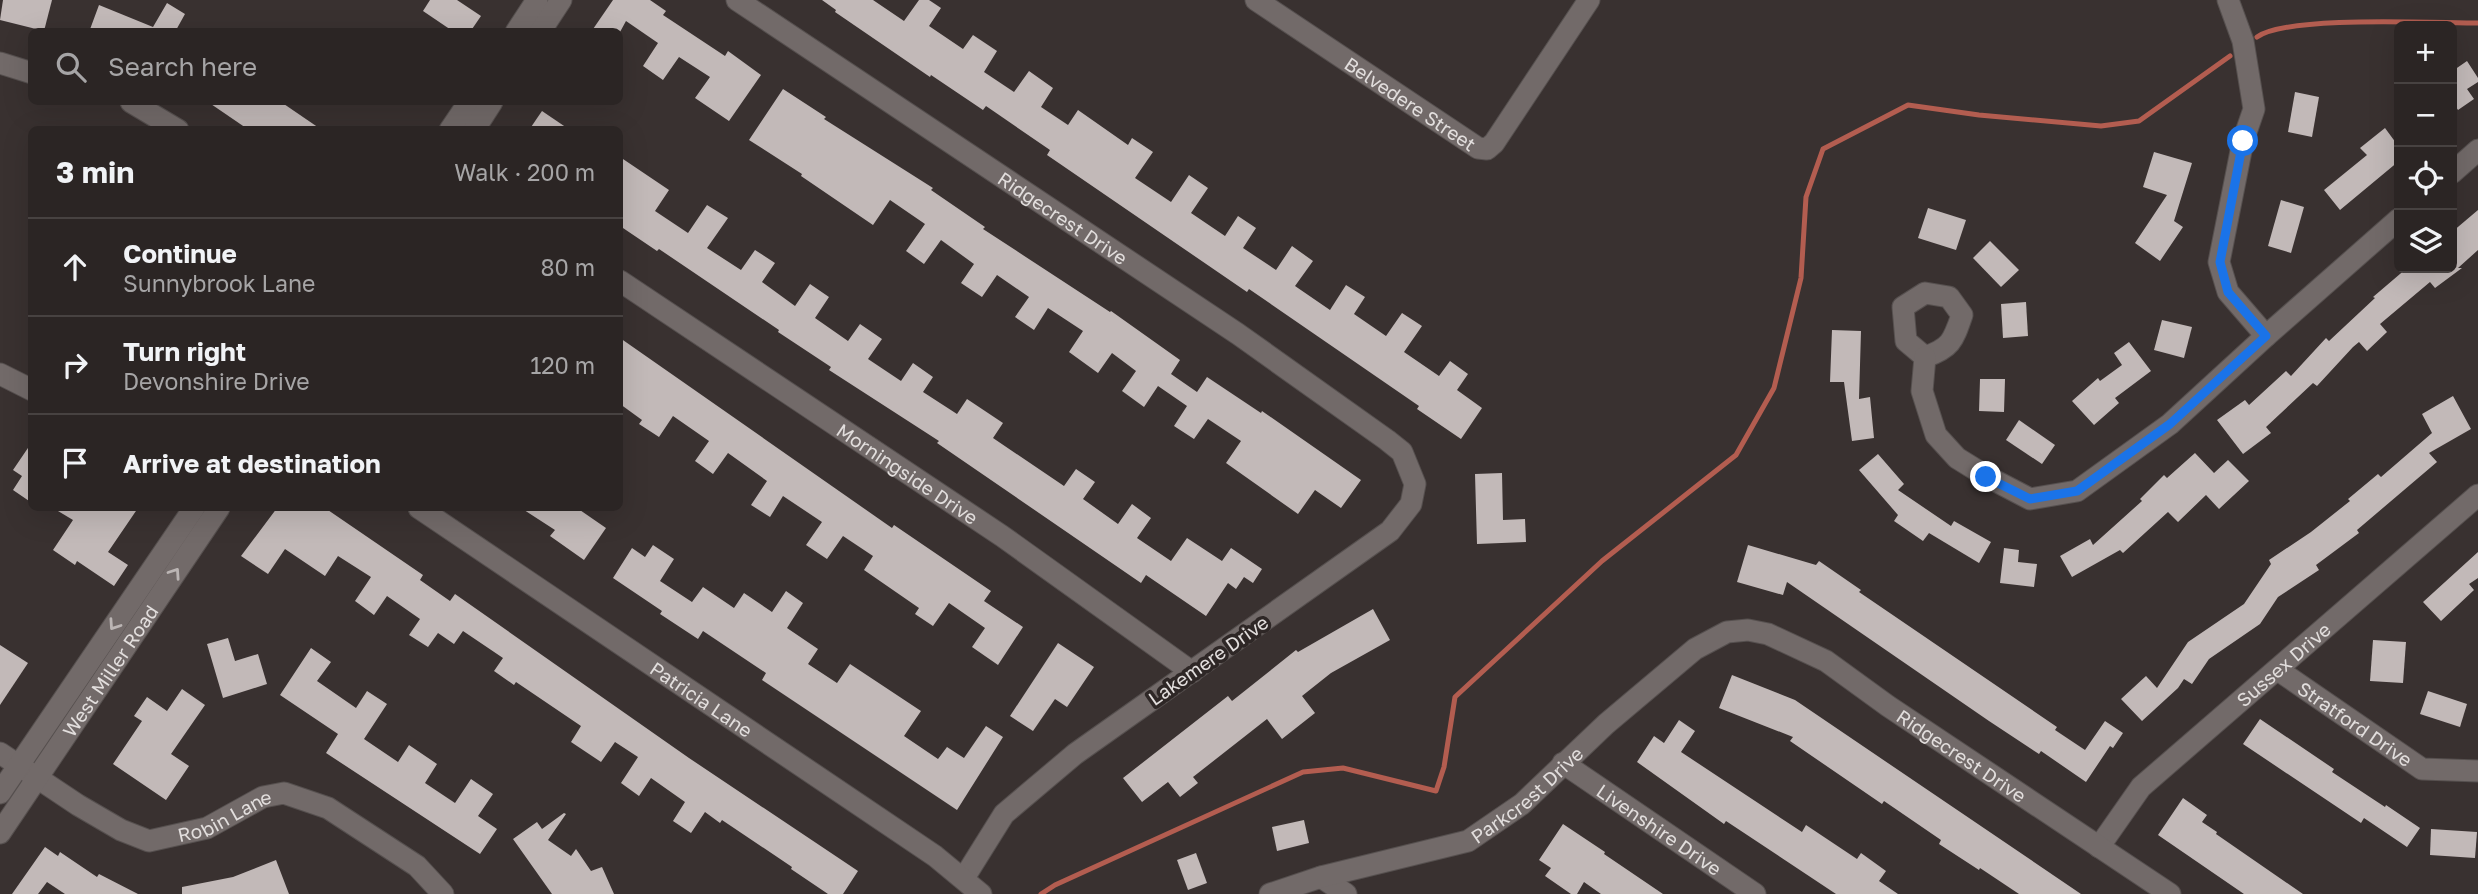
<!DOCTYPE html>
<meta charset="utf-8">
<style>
:root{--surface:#2b2524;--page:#373131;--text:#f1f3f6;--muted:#a6a5a6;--line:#474241}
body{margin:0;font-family:"Golos Text",sans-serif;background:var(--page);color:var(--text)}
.controls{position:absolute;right:21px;top:21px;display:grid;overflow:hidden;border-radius:10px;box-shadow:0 7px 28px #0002}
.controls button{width:63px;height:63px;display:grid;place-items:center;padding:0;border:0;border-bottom:2px solid var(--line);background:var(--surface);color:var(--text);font:35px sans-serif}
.stop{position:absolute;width:21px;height:21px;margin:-16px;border:5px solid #1a73e8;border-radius:50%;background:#fff}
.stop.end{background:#1a73e8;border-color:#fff;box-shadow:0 2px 7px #0008}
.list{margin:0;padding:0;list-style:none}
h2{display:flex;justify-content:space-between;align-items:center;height:91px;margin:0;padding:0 28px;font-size:30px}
h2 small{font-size:23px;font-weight:400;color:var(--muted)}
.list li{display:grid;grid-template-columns:46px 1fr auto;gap:21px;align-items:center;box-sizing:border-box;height:98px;padding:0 28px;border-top:2px solid var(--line)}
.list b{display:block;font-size:26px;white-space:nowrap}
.list p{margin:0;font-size:23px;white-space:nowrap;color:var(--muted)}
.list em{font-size:23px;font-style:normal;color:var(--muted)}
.icon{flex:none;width:38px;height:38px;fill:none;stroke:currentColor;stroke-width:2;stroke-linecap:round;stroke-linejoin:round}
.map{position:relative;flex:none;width:2478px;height:894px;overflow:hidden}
.search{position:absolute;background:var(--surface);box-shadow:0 7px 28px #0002;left:28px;top:28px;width:595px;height:77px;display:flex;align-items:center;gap:18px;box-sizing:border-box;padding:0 24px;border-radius:10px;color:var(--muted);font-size:26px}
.panel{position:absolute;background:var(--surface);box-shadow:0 7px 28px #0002;left:28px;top:126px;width:595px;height:385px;border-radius:10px}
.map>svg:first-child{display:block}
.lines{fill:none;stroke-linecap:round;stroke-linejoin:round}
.stream{stroke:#b35d50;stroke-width:5}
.building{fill:#c2b9b8}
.street-casing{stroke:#56504f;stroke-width:23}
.secondary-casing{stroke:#56504f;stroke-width:23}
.street{stroke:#726a69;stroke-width:21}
.secondary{stroke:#726a69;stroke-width:21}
.oneway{stroke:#bbb5b4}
.route{stroke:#1a73e8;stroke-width:9}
.labels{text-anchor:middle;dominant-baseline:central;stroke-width:7;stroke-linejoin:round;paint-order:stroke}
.street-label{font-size:19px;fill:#e2dedd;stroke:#2e2726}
</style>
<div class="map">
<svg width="2478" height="894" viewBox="0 0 2478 894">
<rect width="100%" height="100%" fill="#393130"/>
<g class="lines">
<!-- stream -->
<g class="stream">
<path d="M2257 37C2289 15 2433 23 2478 23"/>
<path d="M1041 894 1055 885 1303 772 1343 768 1436 791 1444 767 1455 697 1602 561 1736 455 1774 388 1801 278 1806 197 1823 149 1908 105 1979 115 2101 126 2139 121 2230 56"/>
</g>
</g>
<!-- building -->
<g class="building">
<path d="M3 0H52L44 31 0 20Z"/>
<path d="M430 0H457L481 16 470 32H454L423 11Z"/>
<path d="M613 0H650L666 11 663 15 725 56 728 51 761 75 729 121 695 98 710 77 679 57 663 80 643 66 658 43 626 21 620 32H591Z"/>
<path d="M822 0H873L904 21 919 0H929L941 8 929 26 963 49 973 35 997 51 984 72 1014 92 1029 71 1053 88 1041 107 1068 125 1078 110 1128 145 1132 138 1153 152 1135 178 1171 202 1189 175 1208 188 1191 213 1225 236 1238 216 1256 228 1243 248 1276 270 1292 246 1313 261 1295 286 1330 310 1346 285 1365 297 1354 314 1386 336 1402 313 1422 326 1404 352 1439 376 1450 361 1468 374 1457 390 1482 408 1461 439 1417 409 1419 406 1249 289 1247 292 1047 155 1050 150 986 106 983 110 931 75 930 77 835 12 836 10Z"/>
<path d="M167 3 185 14 175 32H89L99 5 153 27Z"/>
<path d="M2467 61 2478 78V82L2467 89 2474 99 2458 110 2452 101V66L2454 70Z"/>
<path d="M783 89 826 117 824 119 933 188 931 190 985 227 983 229 1110 312 1111 311 1180 360 1171 374 1197 392 1207 377 1261 413 1262 411 1361 480 1341 508 1315 490 1298 514 1226 463 1241 441 1208 419 1194 439 1174 426 1187 406 1158 386 1144 407 1122 391 1136 371 1112 353 1098 373 1069 352 1083 331 1048 308 1034 330 1015 317 1029 297 997 275 982 297 961 283 974 264 941 240 924 264 906 251 925 224 890 200 873 225 801 176 802 174 749 140Z"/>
<path d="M2295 92 2319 97 2312 137 2288 132Z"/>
<path d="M208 102H281L322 130H249Z"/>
<path d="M542 111 570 130H529Z"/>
<path d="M2385 128 2399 147V161L2340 210 2324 190 2367 155 2360 148Z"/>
<path d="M2154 152 2192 163 2174 221 2183 227 2160 261 2135 243 2167 195 2143 187Z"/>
<path d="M620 157 669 190 655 211 688 233 707 205 728 218 707 248 741 270 755 250 775 263 762 282 795 306 810 284 829 297 815 318 848 341 860 324 882 339 868 359 901 381 913 363 933 377 923 392 957 414 967 399 1003 423 993 438 1064 486 1076 469 1095 482 1083 499 1118 524 1132 504 1151 518 1137 538 1171 561 1187 538 1222 561 1231 548 1262 569 1253 583 1244 577 1236 589 1228 583 1206 616 1146 575 1141 583 937 443 939 441 829 370 831 367 778 332 779 330 659 249 657 251 620 226Z"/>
<path d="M2281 200 2304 207 2291 253 2268 246Z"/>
<path d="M1928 208 1966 220 1956 250 1918 238Z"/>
<path d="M2478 210V250L2458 268H2462L2435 288 2430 282 2380 324 2387 332 2367 351 2359 342 2353 347 2317 386 2313 383 2266 427 2271 433 2243 454 2217 420 2245 400 2249 405 2286 371 2291 376 2326 338 2329 341 2375 298 2373 297 2407 268H2452V232Z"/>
<path d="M1990 241 2019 270 2001 287 1973 258Z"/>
<path d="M2026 302 2028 336 2003 338 2001 304Z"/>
<path d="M2162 320 2192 327 2184 358 2154 350Z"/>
<path d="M1832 330 1861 331 1859 399 1870 397 1874 438 1852 441 1844 382H1830Z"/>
<path d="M620 338 892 528 894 525 991 591 984 601 1023 627 998 665 972 647 985 628 949 603 933 626 915 614 919 608 864 570 873 556 843 536 827 559 806 545 822 522 783 496 770 517 751 505 767 481 728 453 713 474 695 461 709 441 673 416 659 437 639 424 642 420 620 404Z"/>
<path d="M2129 342 2151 371 2115 398 2119 403 2094 425 2072 401 2098 378 2100 381 2122 365 2114 353Z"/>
<path d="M1980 379H2005L2004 412 1979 411Z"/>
<path d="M2453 396 2471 429 2429 453 2437 462 2357 530 2359 533 2316 565 2319 570 2278 597 2260 624 2209 659 2192 684 2184 679 2178 688 2142 721 2121 699 2146 676 2157 688 2188 642 2244 604 2271 564 2269 560 2311 532 2350 501 2348 499 2378 474 2381 477 2432 433 2422 414Z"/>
<path d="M2019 420 2055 445 2042 464 2006 440Z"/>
<path d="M32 442V503L13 490 22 476 13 470Z"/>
<path d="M2195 453 2214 473 2228 460 2249 481 2219 509 2206 495 2178 522 2168 512 2123 553 2120 550 2072 577 2060 556 2090 539 2093 545 2142 501 2140 499 2164 475 2167 478Z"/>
<path d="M1878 454 1904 484 1898 490 1951 526 1954 521 1991 542 1979 563 1929 533 1923 541 1894 521 1898 515 1859 470Z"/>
<path d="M1502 473 1503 520 1525 519 1526 542 1477 544 1475 474Z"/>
<path d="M53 508H138L108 552 128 565 114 586 77 561 75 565 53 550 73 520Z"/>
<path d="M277 508H325L423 575 420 580 450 601 455 594 689 758 858 871 843 894H828L791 869 792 867 722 820 720 823 705 812 691 833 673 821 685 802 651 778 639 796 621 783 638 757 615 742 601 762 571 742 581 726 516 682 514 685 494 671 503 658 463 631 454 644 438 633 428 647 409 635 420 619 387 596 374 615 355 601 371 577 338 556 325 576 285 549 268 574 241 556Z"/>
<path d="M521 508H577L606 528 584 560 550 536 555 530Z"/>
<path d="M653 545 674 559 660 581 692 602 703 587 734 608 744 593 772 612 786 591 803 603 787 628 818 649 808 664 837 683 850 664 921 711 904 736 938 759 947 747 964 758 986 726 1003 737 957 810 762 680 766 673 703 631 698 639 660 614 662 611 613 578 632 548 645 557Z"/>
<path d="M1748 545 1816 565 1819 561 1861 590 1859 592 2057 727 2055 730 2085 750 2105 721 2123 733 2113 748 2110 746 2086 782 2041 751 2039 754 1989 721 1787 582 1783 595 1737 582Z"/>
<path d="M2004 548 2019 550 2018 562 2037 564 2034 587 2000 583Z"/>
<path d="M2478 552V578L2469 584 2474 590 2441 621 2423 602Z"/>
<path d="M1373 609 1390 640 1331 673 1302 696 1315 713 1282 739 1267 719 1193 777 1198 783 1180 797 1168 782 1142 802 1123 778 1228 696 1232 701 1296 650 1298 652Z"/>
<path d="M228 638 235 661 258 654 267 684 223 698 207 644Z"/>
<path d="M2373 640 2406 642 2403 683 2370 681Z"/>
<path d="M1058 643 1094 667 1067 707 1055 699 1033 731 1010 716Z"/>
<path d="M0 645 28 663 0 705Z"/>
<path d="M311 648 331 662 317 681 356 708 367 691 387 704 364 739 398 762 409 745 437 764 425 783 455 803 471 779 493 794 478 816 497 829 480 854 326 753 338 734 280 695Z"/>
<path d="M1732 675 1795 700 2081 894H2019L1980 868 1979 870 1939 844 1941 840 1884 801 1882 804 1790 741 1793 737 1719 708Z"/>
<path d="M182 689 205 705 171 754 189 766 166 800 113 764 142 721 134 716 147 697 167 711Z"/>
<path d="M2428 691 2467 704 2460 727 2420 714Z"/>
<path d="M2260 719 2334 769 2332 772 2385 807 2386 805 2420 828 2407 847 2364 818 2361 823 2243 744Z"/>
<path d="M1679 720 1695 731 1681 752 1802 832 1806 825 1857 859 1861 853 1886 871 1879 881 1898 894H1836L1726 821 1724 824 1637 762 1654 736 1664 743Z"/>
<path d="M2183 798 2207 815 2202 822 2217 832 2216 834 2303 894H2244L2158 835Z"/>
<path d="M564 813 566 814 548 840 571 856 576 849 591 871 602 867 614 894H552L513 839 537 822 542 829Z"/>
<path d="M1304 820 1309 843 1277 851 1272 827Z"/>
<path d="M1563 824 1605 852 1604 854 1663 894H1601L1584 882 1577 894H1571L1545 876 1551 868 1539 860Z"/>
<path d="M2431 829 2477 832 2475 858 2430 855Z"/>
<path d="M45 847 58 856 60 852 97 877 99 874 138 894H65L47 882 38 894H12Z"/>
<path d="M1196 853 1207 883 1188 890 1177 860Z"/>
<path d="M276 860 289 894H182V887L233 877Z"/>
</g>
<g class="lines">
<defs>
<g id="street">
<path id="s1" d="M737 0 1238 334 1387 440 1402 452 1415 484 1411 504 1390 531 1075 754 1004 814 964 878"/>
<path id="s2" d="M1256 0 1478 148 1487 149 1494 143 1589 0"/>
<path d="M2228 0 2243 41 2254 109 2243 141 2219 262 2228 292 2266 336"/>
<path d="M0 63 32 73"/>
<path d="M131 102 178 130"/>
<path d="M2452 173 2478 150"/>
<path id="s3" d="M620 281 1002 536 1192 672"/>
<path d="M1925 293 1949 297 1962 315C1953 341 1951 348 1925 357L1906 341 1903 307Z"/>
<path d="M1925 357 1922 391 1936 435 1957 458 1986 476 2030 499 2077 491 2170 424 2266 336 2399 219"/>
<path d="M0 374 32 390"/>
<path id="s4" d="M2278 670 2422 769 2478 771"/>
<path id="s5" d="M0 753 78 805 121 830 149 841 207 828 263 797 284 793 328 808 417 866 443 894"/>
<path id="s6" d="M1563 763 1755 894"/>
<path id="s7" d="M2099 847 2141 787 2478 495"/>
<path d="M1321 877 1346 894"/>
<path id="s8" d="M1270 894 1321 877 1468 841 1522 804 1606 724 1695 649 1727 632 1748 630 1768 634 1826 661 1888 706 2170 894"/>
</g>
<g id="secondary">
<path d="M516 32 537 0"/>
<path d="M540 32 561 0"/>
<path d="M450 130 469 102"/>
<path d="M474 130 492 102"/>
<path id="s9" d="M419 508 935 856 981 894"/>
<path d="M0 793 194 508"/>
<path id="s10" d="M0 833 219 508"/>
</g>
</defs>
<!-- street casing -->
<use href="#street" class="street-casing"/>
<!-- secondary casing -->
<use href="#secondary" class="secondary-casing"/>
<!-- street -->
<use href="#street" class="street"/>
<!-- secondary -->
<use href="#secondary" class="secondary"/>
</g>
<!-- one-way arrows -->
<defs><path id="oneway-chevron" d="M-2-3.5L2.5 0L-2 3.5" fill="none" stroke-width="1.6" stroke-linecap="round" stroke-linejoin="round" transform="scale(1.75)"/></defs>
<g class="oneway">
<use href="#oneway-chevron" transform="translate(175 573) rotate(-56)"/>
<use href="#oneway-chevron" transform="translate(114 625) rotate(124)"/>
</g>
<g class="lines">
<!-- route -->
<path class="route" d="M1986 477 2030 499 2077 491 2170 424 2266 336 2228 292 2220 262 2243 141"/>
</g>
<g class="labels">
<!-- street labels -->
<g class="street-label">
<text stroke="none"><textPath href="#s2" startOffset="186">Belvedere Street</textPath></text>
<text stroke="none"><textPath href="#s1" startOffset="392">Ridgecrest Drive</textPath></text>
<text stroke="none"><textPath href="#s3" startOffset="346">Morningside Drive</textPath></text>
<text transform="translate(1208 660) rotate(-35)">Lakemere Drive</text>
<text stroke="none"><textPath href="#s7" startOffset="261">Sussex Drive</textPath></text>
<text stroke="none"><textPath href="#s10" startOffset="196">West Miller Road</textPath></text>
<text stroke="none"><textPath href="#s9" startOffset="341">Patricia Lane</textPath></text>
<text stroke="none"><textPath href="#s4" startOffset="94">Stratford Drive</textPath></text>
<text stroke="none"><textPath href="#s8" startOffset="810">Ridgecrest Drive</textPath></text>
<text stroke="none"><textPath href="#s8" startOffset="280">Parkcrest Drive</textPath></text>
<text stroke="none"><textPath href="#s5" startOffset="254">Robin Lane</textPath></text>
<text stroke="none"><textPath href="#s6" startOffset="117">Livenshire Drive</textPath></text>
</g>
</g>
</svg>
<div class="controls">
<button>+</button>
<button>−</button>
<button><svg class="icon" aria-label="locate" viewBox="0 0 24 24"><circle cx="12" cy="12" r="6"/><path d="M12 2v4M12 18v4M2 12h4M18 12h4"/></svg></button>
<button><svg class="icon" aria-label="layers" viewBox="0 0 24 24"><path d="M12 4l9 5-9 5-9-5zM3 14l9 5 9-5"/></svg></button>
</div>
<div class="stop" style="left:2243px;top:141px"></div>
<div class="stop end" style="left:1986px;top:477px"></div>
<div class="search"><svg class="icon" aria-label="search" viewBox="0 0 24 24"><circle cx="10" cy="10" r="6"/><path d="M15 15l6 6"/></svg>Search here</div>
<section class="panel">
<h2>3 min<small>Walk · 200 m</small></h2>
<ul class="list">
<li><svg class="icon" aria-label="ahead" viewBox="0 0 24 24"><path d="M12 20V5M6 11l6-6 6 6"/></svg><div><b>Continue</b><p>Sunnybrook Lane</p></div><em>80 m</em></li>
<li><svg class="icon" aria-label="right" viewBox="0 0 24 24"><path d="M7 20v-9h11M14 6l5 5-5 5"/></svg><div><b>Turn right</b><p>Devonshire Drive</p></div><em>120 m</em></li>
<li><svg class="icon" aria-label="arrive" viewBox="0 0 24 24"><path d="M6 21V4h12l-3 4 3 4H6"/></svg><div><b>Arrive at destination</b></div></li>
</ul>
</section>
</div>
